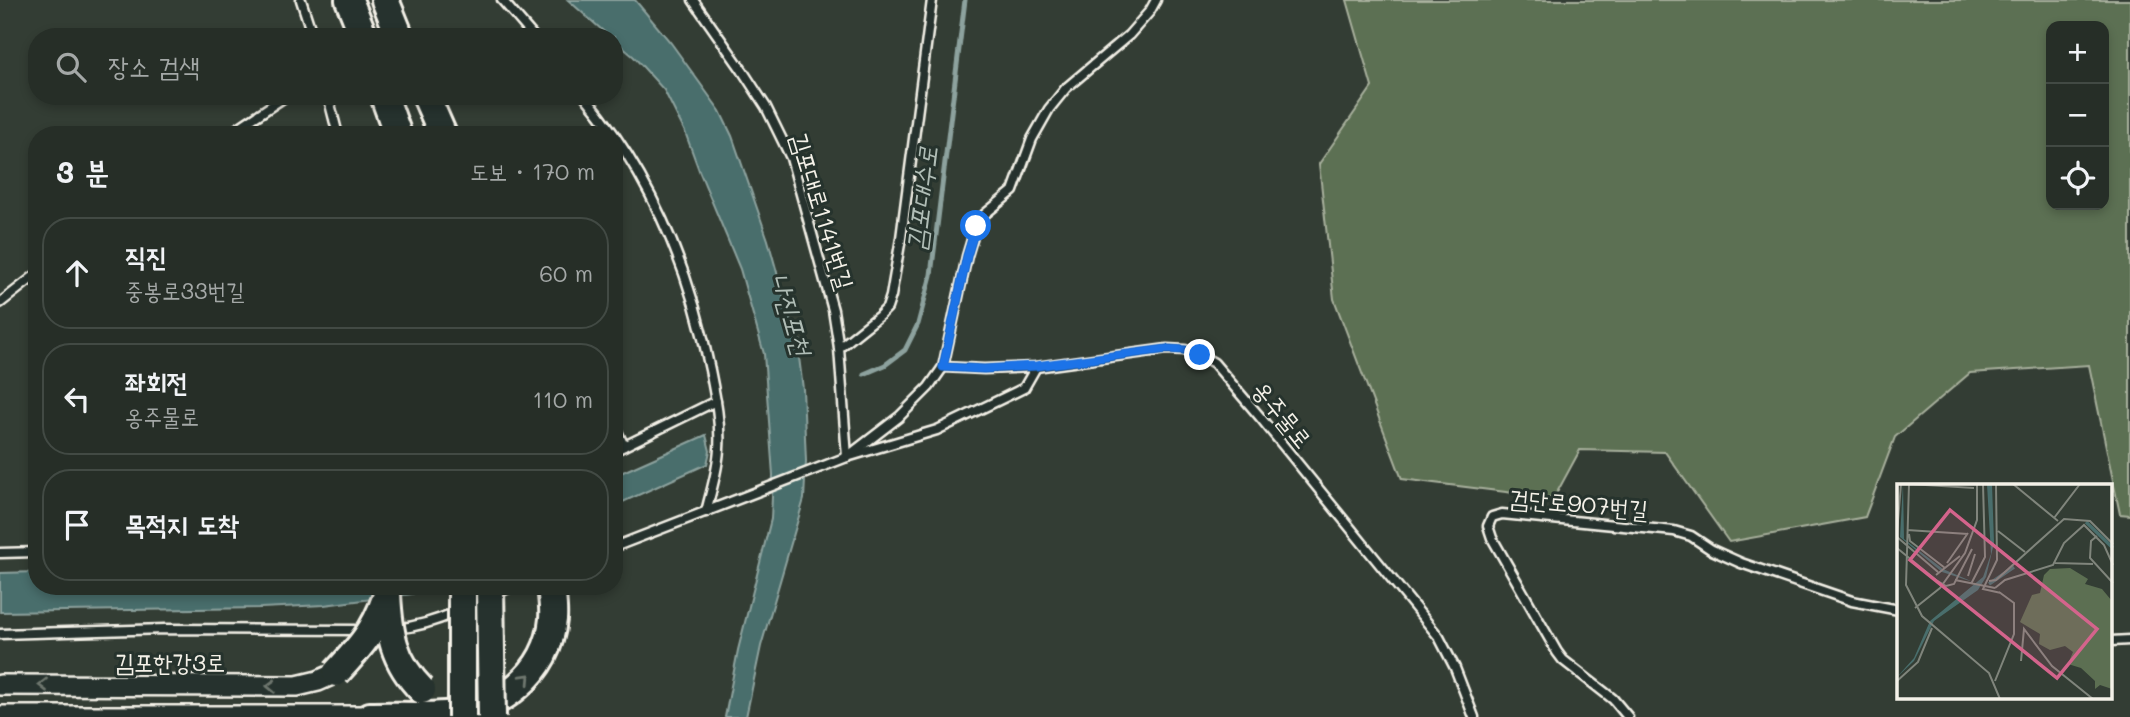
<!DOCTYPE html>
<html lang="ko">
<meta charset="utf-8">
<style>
:root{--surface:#262e27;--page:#323a33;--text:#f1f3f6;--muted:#a4a8a7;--line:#424a44}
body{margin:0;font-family:Mali,"Poor Story",sans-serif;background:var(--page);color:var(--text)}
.controls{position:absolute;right:21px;top:21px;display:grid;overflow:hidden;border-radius:14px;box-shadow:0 4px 10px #0003}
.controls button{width:63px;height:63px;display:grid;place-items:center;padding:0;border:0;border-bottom:2px solid var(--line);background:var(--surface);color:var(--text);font:35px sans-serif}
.stop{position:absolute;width:21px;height:21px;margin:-16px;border:5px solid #1a73e8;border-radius:50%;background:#fff}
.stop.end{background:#1a73e8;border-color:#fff;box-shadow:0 2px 7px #0008}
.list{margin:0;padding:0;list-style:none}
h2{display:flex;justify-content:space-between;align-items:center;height:91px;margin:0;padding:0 28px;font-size:30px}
h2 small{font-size:23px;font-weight:400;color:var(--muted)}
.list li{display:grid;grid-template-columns:46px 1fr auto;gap:21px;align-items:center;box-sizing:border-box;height:112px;margin:0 14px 14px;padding:0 14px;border:2px solid var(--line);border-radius:28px}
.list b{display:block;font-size:26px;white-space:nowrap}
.list p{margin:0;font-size:23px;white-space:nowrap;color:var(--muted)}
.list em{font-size:23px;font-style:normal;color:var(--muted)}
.icon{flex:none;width:38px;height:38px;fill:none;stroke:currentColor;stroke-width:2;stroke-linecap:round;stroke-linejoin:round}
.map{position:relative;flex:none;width:2130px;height:717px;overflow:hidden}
.search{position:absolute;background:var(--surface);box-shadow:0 4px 10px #0003;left:28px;top:28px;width:595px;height:77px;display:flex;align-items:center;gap:18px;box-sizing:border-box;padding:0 24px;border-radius:28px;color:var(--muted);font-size:26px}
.panel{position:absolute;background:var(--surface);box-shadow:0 4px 10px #0003;left:28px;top:126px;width:595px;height:469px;border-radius:28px}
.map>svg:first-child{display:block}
.green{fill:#5c6f52;stroke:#a8b09d;stroke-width:2;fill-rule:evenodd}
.water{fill:#496e6c;stroke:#8da29e;stroke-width:2}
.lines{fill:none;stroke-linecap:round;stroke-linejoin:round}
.stream{stroke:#8da29e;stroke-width:5}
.service-casing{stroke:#f4f1e8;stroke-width:13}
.tertiary-casing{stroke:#f4f1e8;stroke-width:24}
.trunk-casing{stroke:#f4f1e8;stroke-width:32}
.service{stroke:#26332d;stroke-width:8}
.tertiary{stroke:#26332d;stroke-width:19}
.trunk{stroke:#26332d;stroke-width:26}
.trunk-bridge-casing{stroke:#f4f1e8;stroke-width:32;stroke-linecap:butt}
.trunk-bridge{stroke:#26332d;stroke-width:26}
.oneway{stroke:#6e766e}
.route{stroke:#1a73e8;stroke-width:9}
.labels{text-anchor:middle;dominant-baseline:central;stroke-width:6;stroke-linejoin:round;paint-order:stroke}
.street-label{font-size:24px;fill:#f4f1e8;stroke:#26332d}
.water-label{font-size:26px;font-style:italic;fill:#b0bdb6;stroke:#26332d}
.inset-river{fill:none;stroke:#496e6c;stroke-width:3.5}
.inset-road{fill:none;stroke:#80857c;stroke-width:2}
.view{fill:#d4648c;fill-opacity:0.15;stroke:#d4648c;stroke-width:3.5}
.inset-edge{fill:none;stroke:#f4f1e8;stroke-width:3.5}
</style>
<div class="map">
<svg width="2130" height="717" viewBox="0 0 2130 717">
<rect width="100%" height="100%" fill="#333d34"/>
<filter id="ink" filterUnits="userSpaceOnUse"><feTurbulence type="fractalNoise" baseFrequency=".0143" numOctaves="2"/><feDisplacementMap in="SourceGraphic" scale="14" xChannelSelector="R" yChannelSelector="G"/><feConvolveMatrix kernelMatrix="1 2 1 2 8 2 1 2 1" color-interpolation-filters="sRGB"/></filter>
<g filter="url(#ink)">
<!-- green -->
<path class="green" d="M1347 0H2130V515L2120 514 2089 365 1970 373 1895 437 1865 517 1729 542 1665 452 1580 450 1554 498 1402 479 1334 299 1319 164 1372 87ZM2051 26H2104V205H2051Z"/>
<!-- water -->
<g class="water">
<path d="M568 0H635L671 43 720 111 732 136 768 240 793 330 798 340 805 343 806 350 799 357 803 389 806 461 804 499 761 646 746 717H725L738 650 771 519 773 475 764 354 740 269 700 173 685 132 664 90 634 57 614 40V37H610Z"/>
<path d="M706 435 710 451 707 464 614 506V476Z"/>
<path d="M37 572V586H431L412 594 324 605 261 608 0 612V573Z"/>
</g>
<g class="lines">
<!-- stream -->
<path class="stream" d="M864 374 885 365 905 350 918 324 931 275 965 0"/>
<defs>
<g id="service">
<path d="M301 0 313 37"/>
<path d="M502 0 534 37"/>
<path d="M693 0 742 70 766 107 791 158 833 310 839 348 847 457 937 430 1024 388 1036 367"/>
<path d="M328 96 338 135"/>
<path d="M585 96C651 176 690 269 710 370 715 395 721 423 719 449 718 470 711 491 706 512"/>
<path d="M228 135 286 96"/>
<path d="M0 303 37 274"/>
<path d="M839 348 879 316 887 308 891 296 901 238 932 0"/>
<path d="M943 367 984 369 1036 367 1167 349 1185 350 1200 355 1214 363 1260 417 1439 637 1455 668 1474 717"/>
<path d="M614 425 624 446"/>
<path d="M614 451 716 401"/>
<path d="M614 547 847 457 899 417 929 387 943 367 967 256 976 226 985 214 1013 191 1032 139 1049 109 1066 88 1129 35 1150 11 1156 0"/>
<path d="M0 553 37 552"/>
<path d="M493 595 513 586"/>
<path d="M395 629C417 627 436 621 456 612"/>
<path d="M0 634 165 629 364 630"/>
<path d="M2111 641 2130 640"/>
<path d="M1628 717 1613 699 1563 660 1557 652 1492 538 1488 526 1492 517 1502 514 1674 531 1691 536 1712 550 1741 563 1852 601 1899 610"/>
</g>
<g id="tertiary">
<path d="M0 685 297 686 318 681 336 673"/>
<path d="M0 716H370"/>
</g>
<g id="trunk">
<path d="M349 0 364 37"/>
<path d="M385 0 400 37"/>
<path d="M384 96 398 135"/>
<path d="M426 96 443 135"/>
<path d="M370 716C395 715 421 717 446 715 499 711 548 674 553 619 554 608 552 597 551 586"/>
</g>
</defs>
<!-- service casing -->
<use href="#service" class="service-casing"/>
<!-- tertiary casing -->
<use href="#tertiary" class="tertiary-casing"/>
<!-- trunk casing -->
<use href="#trunk" class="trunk-casing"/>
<!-- service -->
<use href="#service" class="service"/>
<!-- tertiary -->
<use href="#tertiary" class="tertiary"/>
<!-- trunk -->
<use href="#trunk" class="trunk"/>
<defs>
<g id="trunk-bridge">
<path d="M462 586V717"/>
<path d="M490 586 492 717"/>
<path d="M387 594C389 633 393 661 422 690"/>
<path d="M336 673C360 647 374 632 386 598"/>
</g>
</defs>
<!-- trunk-bridge casing -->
<use href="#trunk-bridge" class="trunk-bridge-casing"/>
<!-- trunk-bridge -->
<use href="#trunk-bridge" class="trunk-bridge"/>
</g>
<!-- one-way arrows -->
<defs><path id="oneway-chevron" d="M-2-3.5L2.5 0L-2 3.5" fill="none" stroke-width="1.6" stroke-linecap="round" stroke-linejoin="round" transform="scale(1.75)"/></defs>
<g class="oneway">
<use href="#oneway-chevron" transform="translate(526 678) rotate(-47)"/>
<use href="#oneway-chevron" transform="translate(43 685) rotate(-180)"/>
<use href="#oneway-chevron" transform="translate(271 686) rotate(-178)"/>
</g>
</g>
<g class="lines" filter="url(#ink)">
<!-- route -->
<path class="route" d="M976 226 967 256 943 367 984 369 1036 366 1167 349 1185 350 1200 355"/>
</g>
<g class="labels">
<!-- street labels -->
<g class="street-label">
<text transform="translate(823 211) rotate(73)">김포대로1141번길</text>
<text transform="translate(1283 414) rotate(51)">옹주물로</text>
<text transform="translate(1579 503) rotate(5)">검단로907번길</text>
<text x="170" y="661">김포한강3로</text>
</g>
<!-- water labels -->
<g class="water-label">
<text transform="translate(921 198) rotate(-83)">김포대수로</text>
<text transform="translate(792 314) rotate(74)">나진포천</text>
</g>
</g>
<!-- overview -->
<g transform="translate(1897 484)">
<rect width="215" height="215" fill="#333d34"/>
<path d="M173 84 191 95 188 100 205 105 215 117V205L203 201 198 205V197L184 184 171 180 176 168 168 162 153 166 142 160 143 150 123 138 135 111 143 109 147 91 153 85Z" fill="#5c6f52"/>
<path d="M6 0 7 55 46 85 76 98 45 88 3 53ZM90 0H95L97 59 89 93 81 106 37 137 17 177 0 193 17 174 33 137 86 93 94 70Z" fill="#496e6c"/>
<path class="inset-river" d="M189 38 216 64M92 100 117 83"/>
<path class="inset-road" d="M99 0 100 76 86 105 104 109M116 0 161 37M77 4 12 0 9 101 25 132 92 189 103 215M157 34 183 0M10 46 71 50M101 47 128 68M0 49 4 0M12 50 13 57 48 84M200 52 194 57 193 74 216 99M0 53 41 88M0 64 39 96M50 79 71 49M158 79 196 80M39 91 63 72M71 92 78 70M39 96 49 102 57 100 75 65M58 96 98 104M92 97 99 96 167 35 193 37 216 60M74 100 88 73 86 0M98 104 108 96 156 81 167 59 187 41 207 61 216 81M18 124 43 104 68 69 80 36V0M124 177 127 145 155 182 196 215M0 197 21 178 35 144M98 197 117 150V119L102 108"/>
<path class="view" d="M53 26 200 145 160 194 13 76Z"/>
<rect width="215" height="215" class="inset-edge"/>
</g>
</svg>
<div class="controls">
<button>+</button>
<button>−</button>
<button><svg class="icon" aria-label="locate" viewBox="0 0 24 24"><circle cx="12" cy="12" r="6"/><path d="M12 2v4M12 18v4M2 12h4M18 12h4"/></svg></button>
</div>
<div class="stop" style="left:976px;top:226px"></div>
<div class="stop end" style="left:1200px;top:355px"></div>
<div class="search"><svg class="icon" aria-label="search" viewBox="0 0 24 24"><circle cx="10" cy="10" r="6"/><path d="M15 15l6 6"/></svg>장소 검색</div>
<section class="panel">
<h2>3 분<small>도보 · 170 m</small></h2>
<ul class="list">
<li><svg class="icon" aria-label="ahead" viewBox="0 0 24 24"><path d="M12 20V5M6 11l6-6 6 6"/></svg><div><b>직진</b><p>중봉로33번길</p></div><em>60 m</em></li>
<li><svg class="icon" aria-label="left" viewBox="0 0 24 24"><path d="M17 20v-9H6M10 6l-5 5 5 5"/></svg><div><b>좌회전</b><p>옹주물로</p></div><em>110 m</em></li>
<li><svg class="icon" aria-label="arrive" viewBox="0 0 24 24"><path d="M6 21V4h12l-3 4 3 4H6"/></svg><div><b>목적지 도착</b></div></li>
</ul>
</section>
</div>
